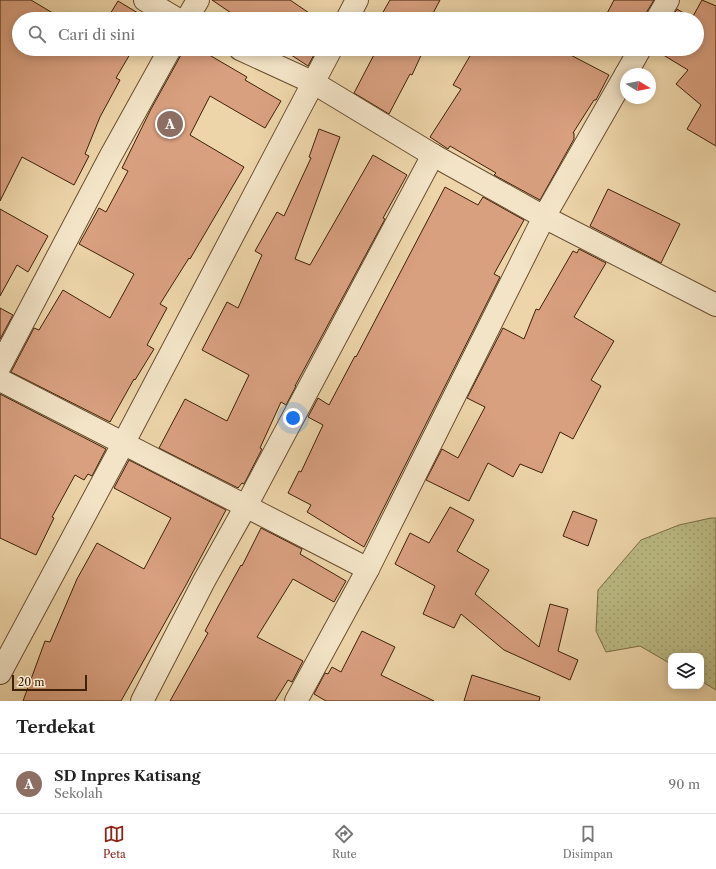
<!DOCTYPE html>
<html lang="id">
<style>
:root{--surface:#fff;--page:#f2f2f2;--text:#222;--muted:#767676;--line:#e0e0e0;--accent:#8f2418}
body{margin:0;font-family:"Libre Caslon Text",serif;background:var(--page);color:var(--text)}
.controls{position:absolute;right:12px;bottom:12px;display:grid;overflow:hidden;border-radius:8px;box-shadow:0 2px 10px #0003}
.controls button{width:36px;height:36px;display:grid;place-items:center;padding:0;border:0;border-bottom:1px solid var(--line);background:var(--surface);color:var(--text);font:20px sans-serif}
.compass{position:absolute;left:620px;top:68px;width:36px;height:36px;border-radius:50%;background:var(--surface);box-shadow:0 2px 10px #0003;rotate:100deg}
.scale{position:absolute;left:12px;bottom:10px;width:75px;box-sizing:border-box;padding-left:4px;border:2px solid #3e2108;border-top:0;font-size:11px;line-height:14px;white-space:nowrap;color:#3e2108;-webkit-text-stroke:3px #f3e4c7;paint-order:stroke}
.you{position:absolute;left:293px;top:418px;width:14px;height:14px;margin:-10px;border:3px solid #fff;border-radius:50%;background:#1a73e8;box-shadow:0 0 0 6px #1a73e833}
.badge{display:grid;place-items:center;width:26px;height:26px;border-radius:50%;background:var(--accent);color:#fff;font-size:13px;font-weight:700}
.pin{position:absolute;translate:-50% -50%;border:2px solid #fff;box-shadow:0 1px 4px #0006}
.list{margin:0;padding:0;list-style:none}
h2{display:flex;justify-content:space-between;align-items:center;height:52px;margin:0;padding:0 16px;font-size:17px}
h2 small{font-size:13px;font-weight:400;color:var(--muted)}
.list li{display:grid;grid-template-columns:26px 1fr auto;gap:12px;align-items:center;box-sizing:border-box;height:60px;padding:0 16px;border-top:1px solid var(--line)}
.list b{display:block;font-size:15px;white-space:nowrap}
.list p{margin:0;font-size:13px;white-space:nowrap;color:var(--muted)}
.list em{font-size:13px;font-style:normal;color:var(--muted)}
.icon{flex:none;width:22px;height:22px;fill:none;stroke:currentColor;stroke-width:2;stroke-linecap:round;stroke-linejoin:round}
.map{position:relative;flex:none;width:716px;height:701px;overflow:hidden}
.search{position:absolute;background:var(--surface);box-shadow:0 2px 10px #0003;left:12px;right:12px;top:12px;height:44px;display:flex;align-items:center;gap:10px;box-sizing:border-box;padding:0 14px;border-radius:22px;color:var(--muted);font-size:15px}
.sheet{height:112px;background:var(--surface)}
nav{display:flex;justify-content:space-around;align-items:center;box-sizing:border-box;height:56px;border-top:1px solid var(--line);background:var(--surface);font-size:11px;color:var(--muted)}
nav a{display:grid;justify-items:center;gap:2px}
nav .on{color:var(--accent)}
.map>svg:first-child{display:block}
.grass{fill:url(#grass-dots);stroke:#7d6e47}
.building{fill:#d9a080;stroke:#3e2108}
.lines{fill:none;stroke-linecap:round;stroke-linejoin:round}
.minor-casing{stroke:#6a4e30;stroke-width:24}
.minor{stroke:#f3e4c7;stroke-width:22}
</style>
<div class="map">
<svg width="716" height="701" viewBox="0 0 716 701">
<defs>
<pattern id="grass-dots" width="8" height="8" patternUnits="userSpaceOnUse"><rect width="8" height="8" fill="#bcbc86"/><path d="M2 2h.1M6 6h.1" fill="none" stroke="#a3a172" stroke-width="1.8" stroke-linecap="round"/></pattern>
</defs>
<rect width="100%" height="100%" fill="#edd5a9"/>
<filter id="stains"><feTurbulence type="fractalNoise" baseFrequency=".005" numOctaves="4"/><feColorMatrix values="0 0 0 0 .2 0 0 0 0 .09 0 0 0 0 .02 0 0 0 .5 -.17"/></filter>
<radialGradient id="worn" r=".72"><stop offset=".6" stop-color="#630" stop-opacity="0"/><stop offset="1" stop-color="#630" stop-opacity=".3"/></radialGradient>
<!-- grass -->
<path class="grass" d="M711 518H716V690L701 681V656H671V664L640 646 606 652 596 631 598 590 641 540 679 525Z"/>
<!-- building -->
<g class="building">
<path d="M0 0H31L56 15 53 19H19V49H133L116 78 120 80 100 117 85 154 89 156 74 185 22 157 0 201Z"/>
<path d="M212 0H290L318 19H240Z"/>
<path d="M390 0H440L430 19H379Z"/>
<path d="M614 0H654L646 13 645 19H604Z"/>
<path d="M702 0 716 6V146L687 129 701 105 676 84 688 70 660 53 663 49H697V19H671L677 9 692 18Z"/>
<path d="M118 1 148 19H107Z"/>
<path d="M182 49H199L247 77 245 80 281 101 265 128 210 96 190 135 244 167 190 259 189 258 160 304 167 308 147 345 154 349 135 380 134 379 110 422 11 372 34 328 39 330 63 290 110 318 134 274 79 244 99 208 106 212 128 171 122 168 151 109 181 55Z"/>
<path d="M282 49H317L308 66Z"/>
<path d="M377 49H424L412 75 410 74 389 114 354 93Z"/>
<path d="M474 49H559L609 75 596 100H594L573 133H574V139L540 200 494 175 496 173 450 146 448 149 430 137 461 89 453 85Z"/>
<path d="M319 129 340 137 295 259 310 265 373 155 407 175 383 218 385 219 295 386H296L286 405 281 402 260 448 262 449 244 484 242 483 238 488 159 448 185 399 227 421 249 375 202 350 227 302 238 308 262 255 255 251 277 212 284 216 311 158 309 157Z"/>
<path d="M445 187 478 205 483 197 524 220 494 274 500 277 364 547 307 512 311 505 288 493 299 471 301 472 323 425 308 417 318 398 329 405 355 356 356 357Z"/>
<path d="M608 189 680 224 661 263 590 226Z"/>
<path d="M0 209 48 236 28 272 17 265 0 296Z"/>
<path d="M579 249 606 263 574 317 614 341 591 380 601 386 573 439 560 432 542 473 520 464 513 477 488 463 469 501 426 480 442 449 458 458 485 407 467 398 503 328 524 339 536 309 539 310 573 251 577 253Z"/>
<path d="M0 308 13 315 0 339Z"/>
<path d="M0 394 106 449 92 476 88 474 84 480 75 475 52 517 54 518 36 555 0 538Z"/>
<path d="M129 460 226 510 186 585 121 701H23L45 641 50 642 77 579 97 543 144 569 171 518 114 488Z"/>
<path d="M450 507 474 520 457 551 489 570 475 594 539 647 550 604 568 609 558 651 578 660 570 680 504 650 461 614 454 628 423 614 435 586 395 564 410 533 429 543Z"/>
<path d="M573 511 597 520 588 546 563 536Z"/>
<path d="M261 528 302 549 300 554 346 581 334 602 293 579 257 637 303 661 292 682 288 680 275 701H170L208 633 205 631 220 603 241 565 242 566Z"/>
<path d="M362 631 395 647 381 675 434 701H326L314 694 325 673 328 674 332 667 341 672Z"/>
<path d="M472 675 540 697 539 701H464Z"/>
</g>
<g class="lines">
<defs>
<g id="minor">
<path d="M145 0 177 19"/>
<path d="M187 19 198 0"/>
<path d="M347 19 357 0"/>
<path d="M657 19 668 0"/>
<path d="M240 49 314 83 433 155 544 217 626 74"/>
<path d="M626 74 640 49"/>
<path d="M0 366 110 157 170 49"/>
<path d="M0 380 368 569 296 701"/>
<path d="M368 569 544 217 716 305"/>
<path d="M0 673 123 444 331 49"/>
<path d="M142 701 204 581 246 506 433 155"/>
</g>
</defs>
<!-- minor casing -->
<use href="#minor" class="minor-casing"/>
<!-- minor -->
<use href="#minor" class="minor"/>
</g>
<rect width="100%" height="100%" filter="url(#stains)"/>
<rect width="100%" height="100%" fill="url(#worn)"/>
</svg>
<div class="controls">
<button><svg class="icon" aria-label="layers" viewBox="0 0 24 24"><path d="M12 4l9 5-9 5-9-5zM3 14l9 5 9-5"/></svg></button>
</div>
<svg class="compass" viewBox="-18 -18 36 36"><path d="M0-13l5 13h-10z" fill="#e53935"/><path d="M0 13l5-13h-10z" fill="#767676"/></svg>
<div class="scale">20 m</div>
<div class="you"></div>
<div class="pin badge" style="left:170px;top:124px;background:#8d6e63">A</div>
<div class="search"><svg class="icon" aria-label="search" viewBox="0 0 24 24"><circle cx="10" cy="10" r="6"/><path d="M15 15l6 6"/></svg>Cari di sini</div>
</div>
<section class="sheet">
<h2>Terdekat<small></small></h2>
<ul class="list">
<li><span class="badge" style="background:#8d6e63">A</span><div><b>SD Inpres Katisang</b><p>Sekolah</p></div><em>90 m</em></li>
</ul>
</section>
<nav>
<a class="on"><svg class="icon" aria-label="map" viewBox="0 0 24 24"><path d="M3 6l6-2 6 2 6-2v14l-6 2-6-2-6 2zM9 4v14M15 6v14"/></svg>Peta</a>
<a><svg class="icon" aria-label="directions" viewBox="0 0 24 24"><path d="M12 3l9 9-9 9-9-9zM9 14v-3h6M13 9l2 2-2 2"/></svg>Rute</a>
<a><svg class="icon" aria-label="saved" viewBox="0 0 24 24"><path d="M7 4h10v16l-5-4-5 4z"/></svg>Disimpan</a>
</nav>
